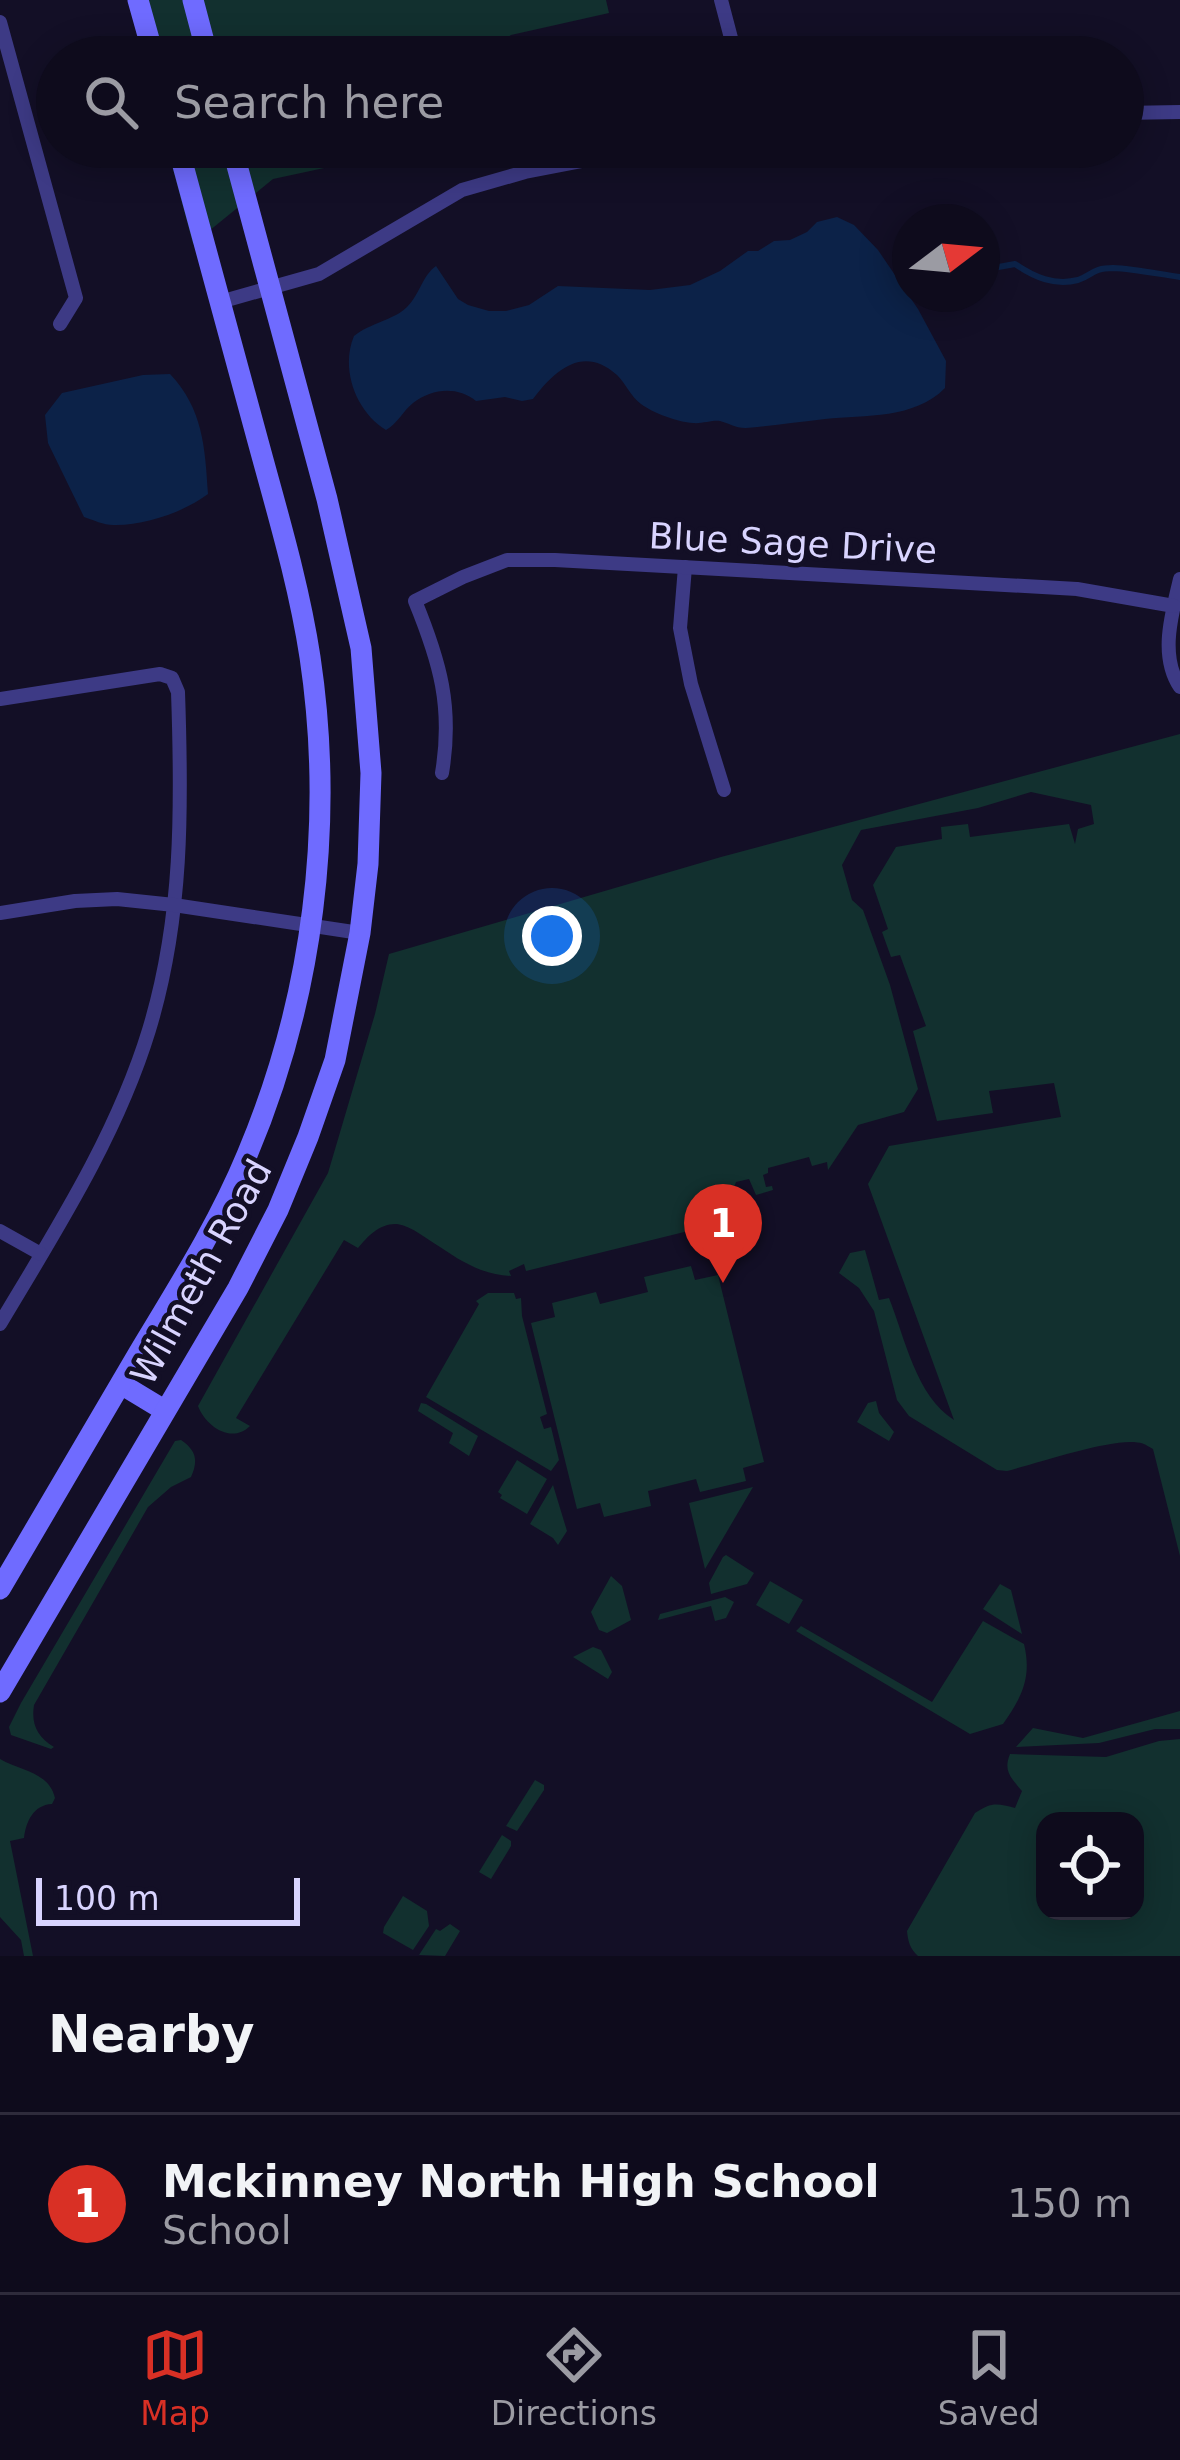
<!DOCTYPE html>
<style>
:root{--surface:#0e0b1c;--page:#171425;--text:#f1f3f6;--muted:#9b9ba3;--line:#2e2b3b;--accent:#d93025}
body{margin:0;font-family:"DejaVu Sans",sans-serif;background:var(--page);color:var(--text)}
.controls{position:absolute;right:36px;bottom:36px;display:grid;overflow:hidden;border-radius:24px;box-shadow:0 6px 30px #0003}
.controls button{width:108px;height:108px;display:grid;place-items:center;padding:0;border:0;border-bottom:3px solid var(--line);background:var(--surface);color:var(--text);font:60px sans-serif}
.compass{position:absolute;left:892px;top:204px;width:108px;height:108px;border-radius:50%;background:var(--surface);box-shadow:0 6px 30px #0003;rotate:74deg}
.scale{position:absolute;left:36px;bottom:30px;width:264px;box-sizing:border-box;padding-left:12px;border:6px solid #d9d4ff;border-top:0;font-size:33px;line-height:42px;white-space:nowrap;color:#d9d4ff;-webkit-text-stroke:9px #130f26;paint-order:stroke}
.you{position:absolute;left:552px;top:936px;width:42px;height:42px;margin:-30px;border:9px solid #fff;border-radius:50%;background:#1a73e8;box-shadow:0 0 0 18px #1a73e833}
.badge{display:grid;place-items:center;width:78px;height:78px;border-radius:50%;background:var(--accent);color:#fff;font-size:39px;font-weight:700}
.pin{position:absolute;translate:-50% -99px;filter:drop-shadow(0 3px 6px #0008)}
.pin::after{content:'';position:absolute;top:63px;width:42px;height:36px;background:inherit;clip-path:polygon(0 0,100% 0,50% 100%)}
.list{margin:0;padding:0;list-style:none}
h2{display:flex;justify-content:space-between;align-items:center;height:156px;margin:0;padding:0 48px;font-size:51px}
h2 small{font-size:39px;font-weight:400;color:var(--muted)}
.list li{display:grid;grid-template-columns:78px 1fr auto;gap:36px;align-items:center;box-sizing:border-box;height:180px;padding:0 48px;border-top:3px solid var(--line)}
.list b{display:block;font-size:45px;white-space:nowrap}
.list p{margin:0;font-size:39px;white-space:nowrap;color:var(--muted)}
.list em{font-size:39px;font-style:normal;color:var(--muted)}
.icon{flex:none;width:66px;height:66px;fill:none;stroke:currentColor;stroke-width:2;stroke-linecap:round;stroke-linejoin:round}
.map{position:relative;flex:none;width:1180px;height:1956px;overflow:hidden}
.search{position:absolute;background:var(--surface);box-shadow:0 6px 30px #0003;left:36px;right:36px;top:36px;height:132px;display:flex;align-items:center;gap:30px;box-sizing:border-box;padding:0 42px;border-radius:66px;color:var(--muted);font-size:45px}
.sheet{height:336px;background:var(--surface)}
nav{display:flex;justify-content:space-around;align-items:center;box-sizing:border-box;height:168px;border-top:3px solid var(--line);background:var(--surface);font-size:33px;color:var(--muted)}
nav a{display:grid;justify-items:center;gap:6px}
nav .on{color:var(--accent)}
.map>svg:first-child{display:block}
.green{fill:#12302f;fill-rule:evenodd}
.water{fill:#0c2248}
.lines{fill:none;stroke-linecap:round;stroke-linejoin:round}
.stream{stroke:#0c2248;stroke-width:6}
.street{stroke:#3d3a85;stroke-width:14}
.secondary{stroke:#6f6bff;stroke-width:21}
.labels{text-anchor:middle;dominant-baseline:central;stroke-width:9;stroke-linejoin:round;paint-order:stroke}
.street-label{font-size:36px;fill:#d9d4ff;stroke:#130f26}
</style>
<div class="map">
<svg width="1180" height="1956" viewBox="0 0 1180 1956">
<rect width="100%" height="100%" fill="#130f26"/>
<!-- green -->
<g class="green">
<path d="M128 0H606L609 13 511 35 499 43 496 57H143Z"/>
<path d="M167 147H422L273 179 193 244Z"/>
<path d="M1180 734V1556L1153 1449C1144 1444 1144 1443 1134 1442 1106 1440 1037 1463 1007 1471L997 1470 909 1416 897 1400 874 1311 859 1288 839 1273 850 1253 865 1250 879 1300 889 1298C905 1338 916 1396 954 1420L868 1184 889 1146 1061 1117 1054 1083 989 1091 993 1113 937 1121 913 1031 926 1026 900 955 891 957 882 932 888 929 873 885 896 847 942 839 941 827 968 824 970 837 1069 824 1075 844 1078 829 1094 824 1091 805 1031 792 978 808 861 830 842 865 852 900 863 910 890 985 918 1089 904 1112 858 1125 828 1170 827 1162 812 1166 809 1157 768 1168V1173L763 1175 766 1187 772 1186 773 1190 756 1195 749 1179 736 1182 730 1198 752 1209 755 1226 733 1220 526 1271 524 1264 509 1271 511 1276C484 1275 462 1262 440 1247 428 1240 412 1226 397 1224 380 1223 368 1236 358 1248L344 1240 236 1418 250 1426C232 1444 206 1427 198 1406L328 1173 375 1014 389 954 721 857Z"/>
<path d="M691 1266 695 1280 718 1275 764 1462 743 1468 746 1481 700 1492 696 1479 648 1491 651 1506 604 1517 600 1503 577 1509 531 1323 555 1317 552 1303 596 1292 600 1304 648 1292 644 1277Z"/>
<path d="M488 1293H514L516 1299 521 1298 522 1316 547 1414 540 1417 544 1429 551 1427 559 1460 551 1471 426 1397 479 1304 476 1301Z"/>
<path d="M876 1401 879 1413 894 1432 889 1441 857 1422 868 1403Z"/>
<path d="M421 1403 426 1404 478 1436 469 1456 449 1443 453 1433 418 1411Z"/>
<path d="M181 1440C197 1451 198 1461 191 1477L171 1487 148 1507 34 1705C31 1724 37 1737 54 1747L51 1749 11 1735 9 1727 21 1703 175 1441Z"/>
<path d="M517 1460 547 1479 527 1514 500 1498 502 1495 498 1492Z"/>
<path d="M553 1485 567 1531 558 1545 553 1538 530 1524Z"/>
<path d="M753 1487 705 1569 689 1503Z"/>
<path d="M726 1555 754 1573 747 1584 711 1594 709 1583 723 1557Z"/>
<path d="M611 1576 622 1586 631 1620 607 1633 599 1630 591 1612Z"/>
<path d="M770 1581 803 1600 789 1624 756 1605Z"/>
<path d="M1000 1584 1011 1590 1022 1634 983 1609Z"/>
<path d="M725 1597 734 1602 726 1618 715 1621 711 1606 658 1620 660 1614Z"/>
<path d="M983 1621 1024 1644C1032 1677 1022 1697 1003 1724L970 1734 796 1631 801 1626 932 1702Z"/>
<path d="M593 1647 601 1650 612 1672 608 1679 573 1657Z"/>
<path d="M1180 1711V1729H1155L1099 1743 1016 1747 1033 1728 1083 1738Z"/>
<path d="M1180 1739V1956H918C910 1949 908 1941 907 1931L975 1813C991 1802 997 1803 1015 1808L1022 1791C1011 1778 1003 1771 1010 1754L1106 1757 1159 1741ZM1135 1821V1911H1045V1821Z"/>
<path d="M0 1759C21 1771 49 1772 55 1798L52 1804C33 1805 26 1822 24 1838L10 1841 33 1956H24L21 1940 0 1917Z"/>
<path d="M535 1780 544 1785V1790L517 1831 506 1826Z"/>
<path d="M502 1835 511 1841V1846L491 1879 479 1872Z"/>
<path d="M403 1896 427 1911 429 1926 413 1950 383 1933 384 1927Z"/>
<path d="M450 1924 460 1931 445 1956 419 1955 436 1929 440 1931Z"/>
</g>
<!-- water -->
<g class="water">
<path d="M837 217 854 225 878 250 918 309 946 361 945 388C915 419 865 415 825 419 798 422 772 426 746 428 734 428 729 423 720 421 713 420 701 424 693 423 678 422 653 413 641 404 631 397 626 384 617 375 583 344 554 371 533 399L522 401 505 397 476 401C458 386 432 388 413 403 403 411 398 423 386 430 356 412 340 369 354 336 370 323 394 320 407 307 420 294 422 276 436 266L458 299 468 305 489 311H506L529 305 558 286 650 290 690 285 720 271 748 251H758L774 241 790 240 807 232 817 222Z"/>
<path d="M170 374C203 409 205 447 208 494 184 512 144 526 113 525 104 525 93 520 84 517L48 443 45 415 62 393 143 375Z"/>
</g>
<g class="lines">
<!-- stream -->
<path class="stream" d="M982 270 1015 264C1034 277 1054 286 1078 280 1093 275 1092 268 1113 268 1135 269 1158 274 1180 277"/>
<!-- street -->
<g class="street">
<path d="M721 0 736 57"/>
<path d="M0 22 76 298 60 324"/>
<path d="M1123 113 1180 112"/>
<path d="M220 302 319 274 462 190 525 172 603 157 637 147"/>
<path d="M685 567 680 628 691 684 724 790"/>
<path d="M1180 579C1172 614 1159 655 1180 687"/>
<path d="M0 699 160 674 172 678 178 692C182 807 183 918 149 1030 117 1135 56 1230 0 1324"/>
<path d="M442 773C453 707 440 662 415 601L463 577 507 560H555L1077 589 1174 606"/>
<path d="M0 913 75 901 117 899 174 905 360 933"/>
<path d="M0 1231 41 1254"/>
</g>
<!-- secondary -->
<g class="secondary">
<path d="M138 0 154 57"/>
<path d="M193 0 208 57"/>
<path d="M121 1384 164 1410"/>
<path d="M0 1589C46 1511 92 1432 138 1354 177 1289 218 1225 247 1155 313 999 335 824 310 657 299 585 278 515 259 445 232 346 205 246 178 147"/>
<path d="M0 1692 238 1288 278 1210 308 1137 335 1060 360 933 368 864 371 773 361 648 327 499 232 147"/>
</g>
</g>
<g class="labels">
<!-- street labels -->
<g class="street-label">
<text transform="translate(793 543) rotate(3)">Blue Sage Drive</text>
<text transform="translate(201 1272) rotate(-61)">Wilmeth Road</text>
</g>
</g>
</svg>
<div class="controls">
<button><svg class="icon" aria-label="locate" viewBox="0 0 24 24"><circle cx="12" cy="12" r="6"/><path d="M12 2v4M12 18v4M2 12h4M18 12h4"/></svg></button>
</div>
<svg class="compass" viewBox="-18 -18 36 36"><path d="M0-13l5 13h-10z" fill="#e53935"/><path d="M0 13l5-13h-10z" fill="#9b9ba3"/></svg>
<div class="scale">100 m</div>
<div class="you"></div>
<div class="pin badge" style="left:723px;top:1283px">1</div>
<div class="search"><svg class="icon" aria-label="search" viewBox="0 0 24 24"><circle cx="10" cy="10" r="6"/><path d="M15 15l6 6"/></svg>Search here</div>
</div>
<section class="sheet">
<h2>Nearby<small></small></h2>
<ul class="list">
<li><span class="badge">1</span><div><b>Mckinney North High School</b><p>School</p></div><em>150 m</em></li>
</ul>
</section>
<nav>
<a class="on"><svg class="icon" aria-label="map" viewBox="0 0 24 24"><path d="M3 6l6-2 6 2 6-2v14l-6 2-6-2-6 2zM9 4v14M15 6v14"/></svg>Map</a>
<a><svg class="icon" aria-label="directions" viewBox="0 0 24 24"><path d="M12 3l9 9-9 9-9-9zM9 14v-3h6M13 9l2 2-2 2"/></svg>Directions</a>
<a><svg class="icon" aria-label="saved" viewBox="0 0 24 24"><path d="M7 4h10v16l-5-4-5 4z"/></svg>Saved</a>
</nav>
